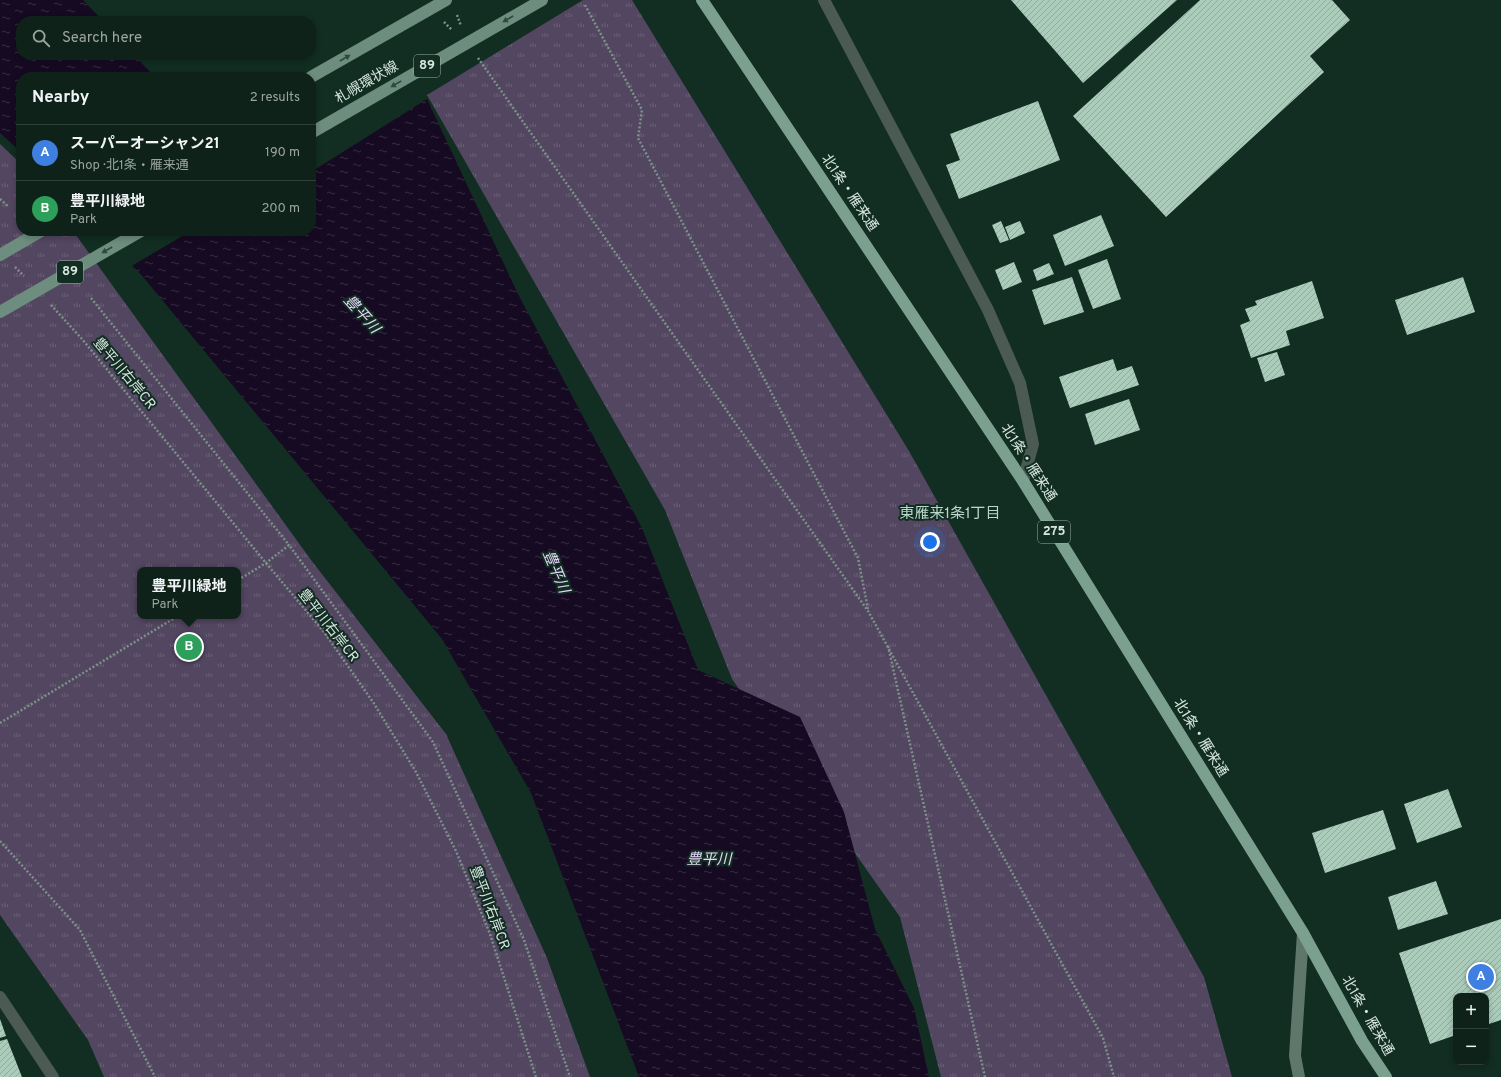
<!DOCTYPE html>
<meta charset="utf-8">
<style>
:root{--surface:#0e221a;--page:#1c2f27;--text:#f1f3f6;--muted:#9ba4a2;--line:#2e3f39;--accent:#c8a6ef}
body{margin:0;font-family:Overpass,"Noto Sans JP",sans-serif;background:var(--page);color:var(--text)}
.controls{position:absolute;right:12px;bottom:12px;display:grid;overflow:hidden;border-radius:8px;box-shadow:0 2px 6px #0003}
.controls button{width:36px;height:36px;display:grid;place-items:center;padding:0;border:0;border-bottom:1px solid var(--line);background:var(--surface);color:var(--text);font:20px sans-serif}
.you{position:absolute;left:930px;top:542px;width:14px;height:14px;margin:-10px;border:3px solid #fff;border-radius:50%;background:#1a73e8;box-shadow:0 0 0 6px #1a73e833}
.badge{display:grid;place-items:center;width:26px;height:26px;border-radius:50%;background:var(--accent);color:#fff;font-size:13px;font-weight:700}
.pin{position:absolute;translate:-50% -50%;border:2px solid #fff;box-shadow:0 1px 4px #0006}
.popup{position:absolute;left:137px;top:567px;width:104px;height:52px;box-sizing:border-box;display:grid;place-content:center;border-radius:8px;background:var(--surface);filter:drop-shadow(0 1px 3px #0005);font-size:13px;white-space:nowrap;color:var(--muted)}
.popup b{font-size:15px;color:var(--text)}
.popup::after{content:'';position:absolute;left:50%;top:100%;margin-left:-8px;border:8px solid transparent;border-top-color:var(--surface)}
.list{margin:0;padding:0;list-style:none}
h2{display:flex;justify-content:space-between;align-items:center;height:52px;margin:0;padding:0 16px;font-size:17px}
h2 small{font-size:13px;font-weight:400;color:var(--muted)}
.list li{display:grid;grid-template-columns:26px 1fr auto;gap:12px;align-items:center;box-sizing:border-box;height:56px;padding:0 16px;border-top:1px solid var(--line)}
.list b{display:block;font-size:15px;white-space:nowrap}
.list p{margin:0;font-size:13px;white-space:nowrap;color:var(--muted)}
.list em{font-size:13px;font-style:normal;color:var(--muted)}
.icon{flex:none;width:22px;height:22px;fill:none;stroke:currentColor;stroke-width:2;stroke-linecap:round;stroke-linejoin:round}
.map{position:relative;flex:none;width:1501px;height:1077px;overflow:hidden}
.search{position:absolute;background:var(--surface);box-shadow:0 2px 6px #0003;left:16px;top:16px;width:300px;height:44px;display:flex;align-items:center;gap:10px;box-sizing:border-box;padding:0 14px;border-radius:16px;color:var(--muted);font-size:15px}
.panel{position:absolute;background:var(--surface);box-shadow:0 2px 6px #0003;left:16px;top:72px;width:300px;height:164px;border-radius:16px}
.map>svg:first-child{display:block}
.grass{fill:url(#grass-tufts);fill-rule:evenodd}
.water{fill:url(#water-ripples)}
.pier{fill:#122d22}
.building{fill:url(#building-hatch)}
.lines{fill:none;stroke-linecap:round;stroke-linejoin:round}
.path{stroke:#7c9188;stroke-width:2.5;stroke-dasharray:2 2;stroke-linecap:butt}
.street{stroke:#4b5a53;stroke-width:12}
.secondary{stroke:#5f776b;stroke-width:12}
.highway{stroke:#7ba08f;stroke-width:12}
.primary-bridge{stroke:#6d8d7e;stroke-width:12}
.oneway{fill:#2d4a3e}
.labels{text-anchor:middle;dominant-baseline:central;stroke-width:4;stroke-linejoin:round;paint-order:stroke}
.shield{fill:#122d22;stroke:#9cafa6;stroke-width:1}
.shield-label{font-size:13px;font-weight:bold;fill:#d7e7df}
.street-label{font-size:14px;fill:#d7e7df;stroke:#122d22}
.water-label{font-size:15px;font-style:italic;fill:#e6d7f8;stroke:#122d22}
.neighbourhood-label{font-size:15px;fill:#b8d7c8;stroke:#122d22}
</style>
<div class="map">
<svg width="1501" height="1077" viewBox="0 0 1501 1077">
<defs>
<pattern id="grass-tufts" width="24" height="20" patternUnits="userSpaceOnUse"><rect width="24" height="20" fill="#534661"/><path d="M3 7l-1-3M5 7V3M7 7l1-3M15 17l-1-3M17 17v-4M19 17l1-3" fill="none" stroke="#6b6177"/></pattern>
<pattern id="water-ripples" width="26" height="14" patternUnits="userSpaceOnUse"><rect width="26" height="14" fill="#160a22"/><path d="M2 4q2-2 4 0t4 0M15 11q2-2 4 0t4 0" fill="none" stroke="#372e42"/></pattern>
<pattern id="building-hatch" width="6" height="6" patternUnits="userSpaceOnUse"><rect width="6" height="6" fill="#abcbbb"/><path d="M-1 1l2-2M0 6l6-6M5 7l2-2" fill="none" stroke="#90aa9d"/></pattern>
</defs>
<rect width="100%" height="100%" fill="#122d22"/>
<!-- grass -->
<g class="grass">
<path d="M583 0H632L909 451 1204 977 1232 1077H941L900 917 732 679 665 510 427 95Z"/>
<path d="M0 144 21 164V231H73L311 560 446 734 547 958 590 1077H104L88 1040 0 915ZM140 570H238V616H140Z"/>
</g>
<!-- water -->
<g class="water">
<path d="M0 0H83L103 21H21V55H134L155 77H21V152L0 133Z"/>
<path d="M427 99 518 294 642 528 698 670 800 717 844 812 875 929 914 1008 929 1077H639L531 793 442 639 144 278 99 231H311V172Z"/>
</g>
<!-- pier -->
<path class="pier" d="M97 231H191L130 267Z"/>
<!-- building -->
<g class="building">
<path d="M1011 0H1177L1083 83Z"/>
<path d="M1200 0H1332L1350 20 1310 56 1324 72 1166 217 1073 116Z"/>
<path d="M1038 101 1060 160 959 199 946 165 960 160 950 134Z"/>
<path d="M1101 215 1114 246 1065 266 1053 235Z"/>
<path d="M1001 221 1009 240 1000 243 992 225Z"/>
<path d="M1020 221 1025 233 1010 240 1005 227Z"/>
<path d="M1107 259 1121 299 1093 309 1078 270Z"/>
<path d="M1014 262 1022 282 1003 290 995 270Z"/>
<path d="M1049 263 1054 274 1037 281 1033 270Z"/>
<path d="M1072 277 1084 312 1044 325 1032 290Z"/>
<path d="M1463 277 1475 312 1407 335 1395 300Z"/>
<path d="M1312 281 1324 318 1286 331 1290 345 1251 358 1240 325 1250 321 1245 309 1257 305 1255 301Z"/>
<path d="M1277 352 1285 375 1265 382 1257 358Z"/>
<path d="M1113 359 1117 371 1132 366 1139 385 1070 408 1059 377Z"/>
<path d="M1129 399 1140 430 1095 445 1085 414Z"/>
<path d="M1448 789 1462 827 1417 843 1404 804Z"/>
<path d="M1383 810 1396 849 1325 873 1312 833Z"/>
<path d="M1436 881 1448 914 1398 930 1388 897Z"/>
<path d="M1501 919V1020L1486 1025V996H1456V1035L1430 1044 1399 953Z"/>
<path d="M0 1019 6 1036 0 1038Z"/>
<path d="M7 1039 22 1077H0V1041Z"/>
</g>
<g class="lines">
<!-- path -->
<g class="path">
<path d="M585 5 642 110 638 138 858 558 868 609"/>
<path d="M457 15 461 26"/>
<path d="M444 22 452 30"/>
<path d="M478 58 868 611 1103 1038 1114 1077"/>
<path d="M0 199 9 207"/>
<path d="M15 267 24 276"/>
<path d="M91 298 289 545"/>
<path d="M51 305 82 339 266 563 324 632 373 702 416 772 456 851 490 934 536 1077"/>
<path d="M238 580 266 563 289 545 433 742 524 940 570 1077"/>
<path d="M888 646 985 1077"/>
<path d="M0 723 178 616"/>
<path d="M0 841 80 930 155 1077"/>
</g>
<!-- street -->
<g class="street">
<path d="M824 0 988 310 1020 383 1033 444 1023 481"/>
<path d="M0 997 53 1077"/>
</g>
<!-- secondary -->
<path class="secondary" d="M1299 1077 1295 1056 1303 933"/>
<!-- highway -->
<path class="highway" d="M702 0 1023 481 1303 933 1362 1041 1386 1077"/>
<!-- primary-bridge -->
<g class="primary-bridge">
<path d="M311 77 446 0"/>
<path d="M311 133 542 0"/>
<path d="M0 255 41 231"/>
<path d="M0 312 141 231"/>
</g>
</g>
<!-- one-way arrows -->
<defs><path id="oneway-solid" d="M-6-.8H1V-3.2L6.5 0L1 3.2V.8H-6Z"/></defs>
<g class="oneway">
<use href="#oneway-solid" transform="translate(508 19) rotate(150)"/>
<use href="#oneway-solid" transform="translate(345 58) rotate(-30)"/>
<use href="#oneway-solid" transform="translate(396 84) rotate(150)"/>
<use href="#oneway-solid" transform="translate(107 250) rotate(150)"/>
</g>
<g class="labels">
<!-- shield labels -->
<g class="shield">
<rect x="414" y="55" width="26" height="22" rx="3"/>
<rect x="57" y="261" width="26" height="22" rx="3"/>
<rect x="1038" y="521" width="32" height="22" rx="3"/>
</g>
<g class="shield-label">
<text x="427" y="66">89</text>
<text x="70" y="272">89</text>
<text x="1054" y="532">275</text>
</g>
<!-- street labels -->
<g class="street-label">
<text transform="translate(367 83) rotate(-30)">札幌環状線</text>
<text transform="translate(849 193) rotate(56)">北1条・雁来通</text>
<text transform="translate(124 374) rotate(50)">豊平川右岸CR</text>
<text transform="translate(1028 463) rotate(57)">北1条・雁来通</text>
<text transform="translate(328 626) rotate(52)">豊平川右岸CR</text>
<text transform="translate(1200 738) rotate(58)">北1条・雁来通</text>
<text transform="translate(489 908) rotate(69)">豊平川右岸CR</text>
<text transform="translate(1367 1016) rotate(60)">北1条・雁来通</text>
</g>
<!-- water labels -->
<g class="water-label">
<text transform="translate(361 315) rotate(48)">豊平川</text>
<text transform="translate(555 572) rotate(67)">豊平川</text>
<text x="709" y="860">豊平川</text>
</g>
<!-- neighbourhood labels -->
<g class="neighbourhood-label">
<text x="950" y="514">東雁来1条1丁目</text>
</g>
</g>
</svg>
<div class="controls">
<button>+</button>
<button>−</button>
</div>
<div class="you"></div>
<div class="pin badge" style="left:1481px;top:977px;background:#3f7fe0">A</div>
<div class="pin badge" style="left:189px;top:647px;background:#2e9e5b">B</div>
<div class="popup"><b>豊平川緑地</b>Park</div>
<div class="search"><svg class="icon" aria-label="search" viewBox="0 0 24 24"><circle cx="10" cy="10" r="6"/><path d="M15 15l6 6"/></svg>Search here</div>
<section class="panel">
<h2>Nearby<small>2 results</small></h2>
<ul class="list">
<li><span class="badge" style="background:#3f7fe0">A</span><div><b>スーパーオーシャン21</b><p>Shop · 北1条・雁来通</p></div><em>190 m</em></li>
<li><span class="badge" style="background:#2e9e5b">B</span><div><b>豊平川緑地</b><p>Park</p></div><em>200 m</em></li>
</ul>
</section>
</div>
